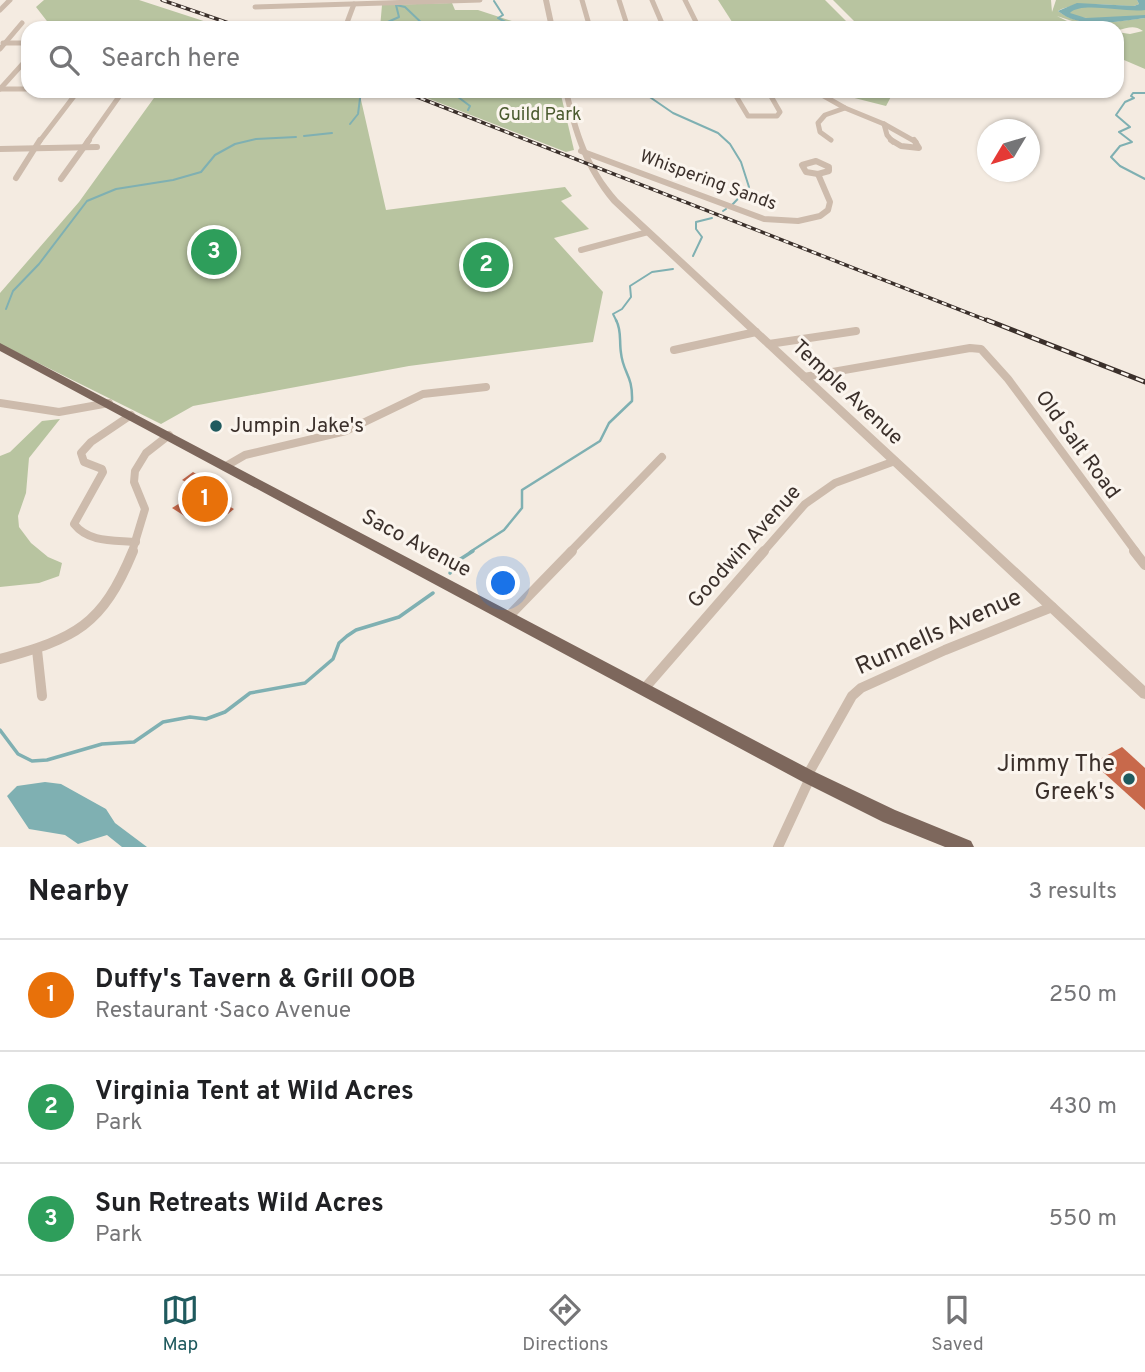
<!DOCTYPE html>
<meta charset="utf-8">
<style>
:root{--surface:#fff;--page:#f2f2f2;--text:#202124;--muted:#757577;--line:#e0e0e0;--accent:#1f5a5e}
body{margin:0;font-family:Overpass,sans-serif;background:var(--page);color:var(--text)}
.compass{position:absolute;left:977px;top:119px;width:63px;height:63px;border-radius:50%;background:var(--surface);box-shadow:0 2px 5px #0004;rotate:232deg}
.you{position:absolute;left:504px;top:584px;width:24px;height:24px;margin:-18px;border:5px solid #fff;border-radius:50%;background:#1a73e8;box-shadow:0 0 0 10px #1a73e833}
.badge{display:grid;place-items:center;width:46px;height:46px;border-radius:50%;background:var(--accent);color:#fff;font-size:23px;font-weight:700}
.pin{position:absolute;translate:-50% -50%;border:4px solid #fff;box-shadow:0 2px 7px #0006}
.list{margin:0;padding:0;list-style:none}
h2{display:flex;justify-content:space-between;align-items:center;height:91px;margin:0;padding:0 28px;font-size:30px}
h2 small{font-size:23px;font-weight:400;color:var(--muted)}
.list li{display:grid;grid-template-columns:46px 1fr auto;gap:21px;align-items:center;box-sizing:border-box;height:112px;padding:0 28px;border-top:2px solid var(--line)}
.list b{display:block;font-size:26px;white-space:nowrap}
.list p{margin:0;font-size:23px;white-space:nowrap;color:var(--muted)}
.list em{font-size:23px;font-style:normal;color:var(--muted)}
.icon{flex:none;width:38px;height:38px;fill:none;stroke:currentColor;stroke-width:2;stroke-linecap:round;stroke-linejoin:round}
.map{position:relative;flex:none;width:1145px;height:847px;overflow:hidden}
.search{position:absolute;background:var(--surface);box-shadow:0 2px 5px #0004;left:21px;right:21px;top:21px;height:77px;display:flex;align-items:center;gap:18px;box-sizing:border-box;padding:0 24px;border-radius:21px;color:var(--muted);font-size:26px}
.sheet{height:427px;background:var(--surface)}
nav{display:flex;justify-content:space-around;align-items:center;box-sizing:border-box;height:98px;border-top:2px solid var(--line);background:var(--surface);font-size:19px;color:var(--muted)}
nav a{display:grid;justify-items:center;gap:4px}
nav .on{color:var(--accent)}
.map>svg:first-child{display:block}
.green{fill:#b8c4a0}
.water{fill:#7fb0b2}
.lines{fill:none;stroke-linecap:round;stroke-linejoin:round}
.stream-far2{stroke:#7fb0b2;stroke-width:2}
.stream-far1{stroke:#7fb0b2;stroke-width:2.5}
.stream{stroke:#7fb0b2;stroke-width:3.5}
.building{fill:#c8694b}
.minor-far3{stroke:#cdbbac;stroke-width:5}
.minor-far2{stroke:#cdbbac;stroke-width:6}
.minor-far1{stroke:#cdbbac;stroke-width:8}
.minor{stroke:#cdbbac;stroke-width:10}
.tertiary{fill:#cdbbac;fill-rule:evenodd}
.primary{fill:#7d675c;fill-rule:evenodd}
.rail-far1-casing{stroke:#3b302b;stroke-width:3.5}
.rail-casing{stroke:#3b302b;stroke-width:5}
.rail-far1{stroke:#fbf5ee;stroke-width:2;stroke-dasharray:5;stroke-linecap:butt}
.rail{stroke:#fbf5ee;stroke-width:2.5;stroke-dasharray:8;stroke-linecap:butt}
.poi-dot{fill:#1f5a5e;stroke:#fbf5ee;stroke-width:2.5}
.labels{text-anchor:middle;dominant-baseline:central;stroke-width:6;stroke-linejoin:round;paint-order:stroke}
.far-park-label{font-size:18px;fill:#4a5a2e;stroke:#fbf5ee}
.far-street-label{font-size:18px;fill:#3b302b;stroke:#fbf5ee}
.street-label{font-size:21px;fill:#3b302b;stroke:#fbf5ee}
.poi-label{font-size:21px;fill:#3b302b;stroke:#fbf5ee;text-anchor:start}
.near-street-label{font-size:24px;fill:#3b302b;stroke:#fbf5ee}
.near-poi-label{font-size:24px;fill:#3b302b;stroke:#fbf5ee;text-anchor:end}
</style>
<div class="map">
<svg width="1145" height="847" viewBox="0 0 1145 847">
<rect width="100%" height="100%" fill="#f4ebe1"/>
<!-- green -->
<g class="green">
<path d="M44 0H139L225 28H77L70 23 50 25 36 7Z"/>
<path d="M718 0H825L853 28H736Z"/>
<path d="M833 0H1051L1052 12 1056 0H1137L1139 4 1134 6C1110 6 1078 0 1058 11 1081 29 1118 21 1145 18V69L1117 57V32L1130 34 1143 31C1133 24 1127 29 1118 30L1117 28H1093L1057 16 1071 23 960 28H861Z"/>
<path d="M452 3 455 10H478L533 28H380L382 5Z"/>
<path d="M1077 6 1145 7V16L1102 19 1072 17 1066 10Z"/>
<path d="M159 91H359L386 210 565 187 572 196 561 201 589 229 554 238 603 292 593 342 409 366 193 406 161 424 0 344V293L79 202Z"/>
<path d="M409 91H560L574 150 566 152Z"/>
<path d="M827 91H894L886 106Z"/>
<path d="M60 419 29 458 26 493 18 516 19 527 31 543 48 557 62 563 59 576 39 583 0 587V456L10 452 42 421Z"/>
</g>
<!-- water -->
<g class="water">
<path d="M1137 0H1145V10C1126 13 1081 1 1070 13L1086 18 1145 15V18C1119 21 1080 30 1058 11L1077 3 1134 6 1139 4Z"/>
<path d="M45 782 61 784 106 809 115 823 147 847H122L107 835 78 844 65 835 29 829 7 796 17 786Z"/>
</g>
<g class="lines">
<!-- stream-far2 -->
<g class="stream-far2">
<path d="M494 1 503 15 498 18 517 28"/>
<path d="M396 5 405 7 427 28"/>
<path d="M382 28 381 25 399 17 396 5"/>
<path d="M450 91 470 106 468 110"/>
<path d="M641 91 673 113 718 133 730 144 741 162 749 187 732 205"/>
<path d="M1145 93H1133L1131 96 1134 98 1125 102 1116 115 1130 127 1119 132 1132 142 1120 146 1111 157 1120 166 1145 179"/>
<path d="M350 124 358 114 361 91"/>
<path d="M304 136 332 133"/>
<path d="M723 211 726 209"/>
<path d="M693 256 702 237 696 229V222L712 218"/>
<path d="M6 309 13 291 39 264 87 201 116 189 173 180 201 172 215 155 235 144 256 139 296 137"/>
<path d="M617 322 613 314 622 309 631 297 630 286 652 272 673 269"/>
</g>
<!-- stream-far1 -->
<path class="stream-far1" d="M470 552 504 530 522 508V490L600 441 609 423 632 401C633 375 623 373 621 353 619 341 622 331 616 320"/>
<!-- stream -->
<g class="stream">
<path d="M450 573 459 560 473 551"/>
<path d="M0 730 18 754 32 761 47 760 102 744 134 742 163 722 190 717 206 719 225 712 250 693 305 683 333 659 339 643 347 636 356 630 399 617 433 593"/>
</g>
</g>
<!-- building -->
<g class="building">
<path d="M193 472 203 478 206 476 224 486 219 490 223 492 219 495 229 502 225 504 234 509 228 514 220 509 197 524 172 508 191 496 183 491 189 487 185 485 188 483 182 480Z"/>
<path d="M1122 747 1145 768V810L1093 763Z"/>
</g>
<g class="lines">
<!-- minor-far3 -->
<g class="minor-far3">
<path d="M582 0 590 28"/>
<path d="M619 0 628 28"/>
<path d="M652 0 664 28"/>
<path d="M685 0 699 28"/>
<path d="M255 7 480 0"/>
<path d="M0 10 10 0"/>
<path d="M345 28 354 4"/>
<path d="M3 43H28"/>
<path d="M0 49 22 23"/>
<path d="M0 89 28 58"/>
<path d="M0 89H28"/>
<path d="M733 91 748 116H777L780 112 768 91"/>
<path d="M815 91 845 108 884 124"/>
<path d="M884 124 916 142"/>
<path d="M884 124 887 135 893 142"/>
<path d="M831 140 820 132 818 123 825 115 845 108"/>
<path d="M39 142 78 91"/>
<path d="M87 142 123 91"/>
</g>
<!-- minor-far2 -->
<g class="minor-far2">
<path d="M891 140 901 146 919 148 914 140"/>
<path d="M0 149 97 147"/>
<path d="M581 151 764 219 798 221 820 216 828 210 830 202 818 174"/>
<path d="M816 161 829 167V171L818 174 806 172 802 165Z"/>
<path d="M16 178 40 140"/>
<path d="M61 179 89 140"/>
<path d="M581 250 648 232"/>
</g>
<!-- minor-far1 -->
<g class="minor-far1">
<path d="M769 344 856 331"/>
<path d="M674 350 756 332"/>
<path d="M804 377 970 348 981 349 1008 379 1136 552"/>
<path d="M0 403 59 412 109 403"/>
<path d="M131 415 91 442 81 453 84 462 102 469 103 472 74 524C89 543 114 540 136 542"/>
<path d="M226 466 245 455 346 431 423 394 486 387"/>
<path d="M132 552 145 509 134 482 135 471 146 453 169 435"/>
<path d="M570 552 662 457"/>
<path d="M763 552 805 504 835 483 895 461"/>
</g>
<!-- minor -->
<g class="minor">
<path d="M1134 551 1145 565"/>
<path d="M508 617 572 551"/>
<path d="M37 650 42 696"/>
<path d="M0 659C76 638 102 626 133 551"/>
<path d="M644 689 764 551"/>
<path d="M807 776 852 696 861 688 945 650 1052 607"/>
<path d="M778 847 810 778"/>
</g>
<!-- tertiary -->
<g class="tertiary">
<path d="M543 0H549L555 28H549Z"/>
<path d="M563 91H569C579 133 589 166 618 199L1145 686V699L1141 698 612 203C583 168 573 134 563 91Z"/>
</g>
<!-- primary -->
<path class="primary" d="M0 343 813 771 895 810 971 841 974 847H945L883 822 801 781 0 351Z"/>
<defs>
<g id="rail-far1">
<path d="M162 0 243 28"/>
<path d="M402 91 991 322"/>
</g>
<path id="rail" d="M987 320 1145 382"/>
</defs>
<!-- rail-far1 casing -->
<use href="#rail-far1" class="rail-far1-casing"/>
<!-- rail casing -->
<use href="#rail" class="rail-casing"/>
<!-- rail-far1 -->
<use href="#rail-far1" class="rail-far1"/>
<!-- rail -->
<use href="#rail" class="rail"/>
</g>
<!-- markers -->
<g class="poi-dot">
<circle cx="216" cy="426" r="7"/>
<circle cx="1129" cy="779" r="7"/>
</g>
<g class="labels">
<!-- far-park labels -->
<g class="far-park-label">
<text x="540" y="115">Guild Park</text>
</g>
<!-- far-street labels -->
<g class="far-street-label">
<text transform="translate(708 181) rotate(20)">Whispering Sands</text>
</g>
<!-- street labels -->
<g class="street-label">
<text transform="translate(847 393) rotate(43)">Temple Avenue</text>
<text transform="translate(1077 445) rotate(54)">Old Salt Road</text>
<text transform="translate(416 544) rotate(28)">Saco Avenue</text>
<text transform="translate(745 547) rotate(-48)">Goodwin Avenue</text>
</g>
<!-- poi labels -->
<g class="poi-label">
<text x="230" y="426">Jumpin Jake's</text>
</g>
<!-- near-street labels -->
<g class="near-street-label">
<text transform="translate(939 633) rotate(-24)">Runnells Avenue</text>
</g>
<!-- near-poi labels -->
<g class="near-poi-label">
<text x="1115" y="765">Jimmy The<tspan x="1115" dy="28">Greek's</tspan></text>
</g>
</g>
</svg>
<svg class="compass" viewBox="-18 -18 36 36"><path d="M0-13l5 13h-10z" fill="#e53935"/><path d="M0 13l5-13h-10z" fill="#757577"/></svg>
<div class="you"></div>
<div class="pin badge" style="left:205px;top:499px;background:#e8710a">1</div>
<div class="pin badge" style="left:486px;top:265px;background:#2e9e5b">2</div>
<div class="pin badge" style="left:214px;top:252px;background:#2e9e5b">3</div>
<div class="search"><svg class="icon" aria-label="search" viewBox="0 0 24 24"><circle cx="10" cy="10" r="6"/><path d="M15 15l6 6"/></svg>Search here</div>
</div>
<section class="sheet">
<h2>Nearby<small>3 results</small></h2>
<ul class="list">
<li><span class="badge" style="background:#e8710a">1</span><div><b>Duffy's Tavern &amp; Grill OOB</b><p>Restaurant · Saco Avenue</p></div><em>250 m</em></li>
<li><span class="badge" style="background:#2e9e5b">2</span><div><b>Virginia Tent at Wild Acres</b><p>Park</p></div><em>430 m</em></li>
<li><span class="badge" style="background:#2e9e5b">3</span><div><b>Sun Retreats Wild Acres</b><p>Park</p></div><em>550 m</em></li>
</ul>
</section>
<nav>
<a class="on"><svg class="icon" aria-label="map" viewBox="0 0 24 24"><path d="M3 6l6-2 6 2 6-2v14l-6 2-6-2-6 2zM9 4v14M15 6v14"/></svg>Map</a>
<a><svg class="icon" aria-label="directions" viewBox="0 0 24 24"><path d="M12 3l9 9-9 9-9-9zM9 14v-3h6M13 9l2 2-2 2"/></svg>Directions</a>
<a><svg class="icon" aria-label="saved" viewBox="0 0 24 24"><path d="M7 4h10v16l-5-4-5 4z"/></svg>Saved</a>
</nav>
